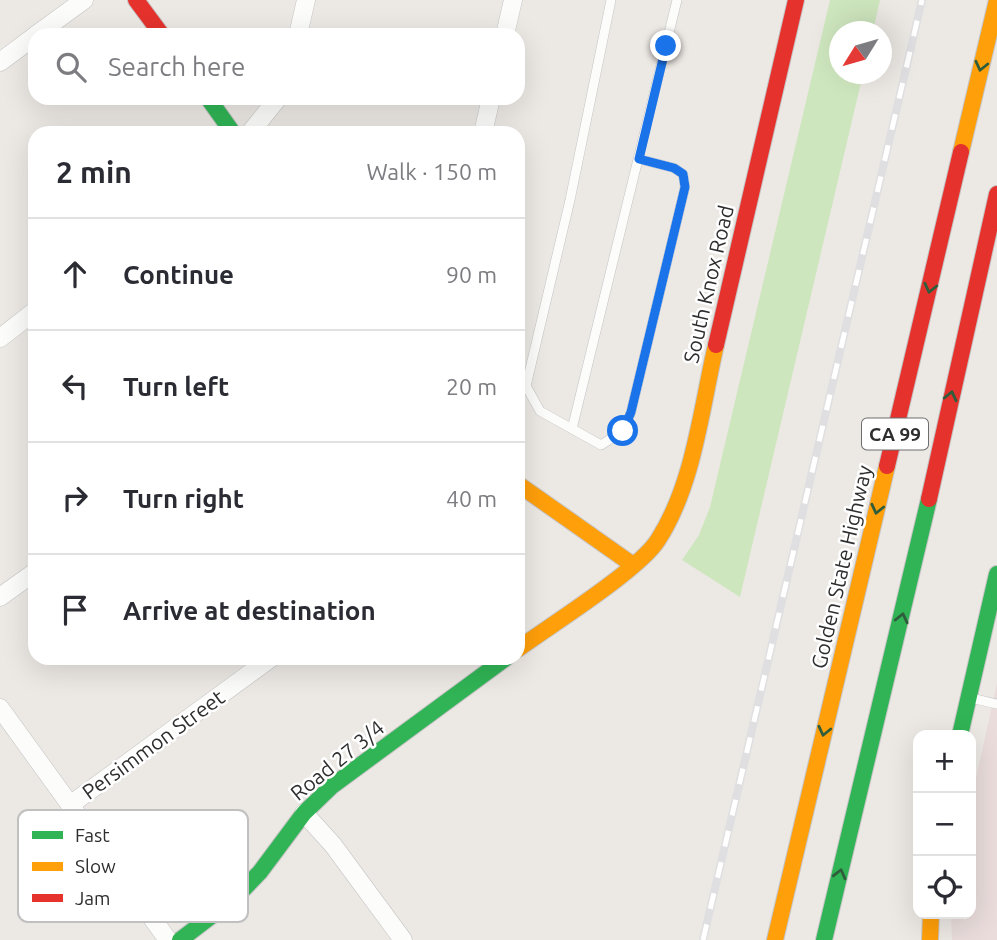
<!DOCTYPE html>
<meta charset="utf-8">
<style>
:root{--surface:#fff;--page:#f2f2f3;--text:#2b2b33;--muted:#7c7c81;--line:#e1e1e2}
body{margin:0;font-family:Ubuntu,sans-serif;background:var(--page);color:var(--text)}
.controls{position:absolute;right:21px;bottom:21px;display:grid;overflow:hidden;border-radius:14px;box-shadow:0 7px 28px #0002}
.controls button{width:63px;height:63px;display:grid;place-items:center;padding:0;border:0;border-bottom:2px solid var(--line);background:var(--surface);color:var(--text);font:35px sans-serif}
.compass{position:absolute;left:829px;top:21px;width:63px;height:63px;border-radius:50%;background:var(--surface);box-shadow:0 7px 28px #0002;rotate:233deg}
.stop{position:absolute;width:21px;height:21px;margin:-16px;border:5px solid #1a73e8;border-radius:50%;background:#fff}
.stop.end{background:#1a73e8;border-color:#fff;box-shadow:0 2px 7px #0008}
.list{margin:0;padding:0;list-style:none}
h2{display:flex;justify-content:space-between;align-items:center;height:91px;margin:0;padding:0 28px;font-size:30px}
h2 small{font-size:23px;font-weight:400;color:var(--muted)}
.list li{display:grid;grid-template-columns:46px 1fr auto;gap:21px;align-items:center;box-sizing:border-box;height:112px;padding:0 28px;border-top:2px solid var(--line)}
.list b{display:block;font-size:26px;white-space:nowrap}
.list em{font-size:23px;font-style:normal;color:var(--muted)}
.icon{flex:none;width:38px;height:38px;fill:none;stroke:currentColor;stroke-width:2;stroke-linecap:round;stroke-linejoin:round}
.map{position:relative;flex:none;width:997px;height:940px;overflow:hidden}
.search{position:absolute;background:var(--surface);box-shadow:0 7px 28px #0002;left:28px;top:28px;width:497px;height:77px;display:flex;align-items:center;gap:18px;box-sizing:border-box;padding:0 24px;border-radius:21px;color:var(--muted);font-size:26px}
.panel{position:absolute;background:var(--surface);box-shadow:0 7px 28px #0002;left:28px;top:126px;width:497px;height:539px;border-radius:21px}
.map>svg:first-child{display:block}
.medical{fill:#e9dcdb}
.green{fill:#cee6be}
.lines{fill:none;stroke-linecap:round;stroke-linejoin:round}
.lane-casing{stroke:#c5c4c5;stroke-width:10}
.street-casing{stroke:#c5c4c5;stroke-width:19}
.fast-casing{stroke:#c5c4c5;stroke-width:18}
.slow-casing{stroke:#c5c4c5;stroke-width:18}
.jam-casing{stroke:#c5c4c5;stroke-width:18}
.lane{stroke:#fcfcfb;stroke-width:9}
.street{stroke:#fcfcfb;stroke-width:18}
.fast{stroke:#30b455;stroke-width:16}
.slow{stroke:#ff9f0a;stroke-width:16}
.jam{stroke:#e5322d;stroke-width:16}
.rail-casing{stroke:#dfdfe1;stroke-width:8}
.rail{stroke:#fff;stroke-width:5;stroke-dasharray:16;stroke-linecap:butt}
.oneway{stroke:#2f5d3c}
.route{stroke:#1a73e8;stroke-width:9}
.labels{text-anchor:middle;dominant-baseline:central;stroke-width:5;stroke-linejoin:round;paint-order:stroke}
.shield{fill:#fff;stroke:#6d6d6d;stroke-width:2}
.shield-label{font-size:19px;font-weight:bold;fill:#2e2e2e}
.street-label{font-size:21px;fill:#2e2e2e;stroke:#fff}
.key{fill:#fff;stroke:#c0c0c0;stroke-width:2}
.key-label{font-size:19px;fill:#2e2e2e}
</style>
<div class="map">
<svg width="997" height="940" viewBox="0 0 997 940">
<rect width="100%" height="100%" fill="#ece8e4"/>
<!-- medical -->
<path class="medical" d="M997 683V940H952L951 914H971V801Z"/>
<!-- green -->
<path class="green" d="M830 0H880L873 31 839 32V74H863L740 597 682 560 699 535 710 507Z"/>
<g class="lines">
<defs>
<g id="lane">
<path d="M611 0 570 200 526 386 540 411 601 445 623 431 631 412 685 187 683 174 674 168 639 159"/>
<path d="M572 429 677 0"/>
<path d="M971 698 997 704"/>
</g>
<g id="street">
<path d="M36 35 84 0"/>
<path d="M298 35 306 0"/>
<path d="M505 35 513 0"/>
<path d="M0 62 35 36"/>
<path d="M250 133 278 98"/>
<path d="M483 133 491 98"/>
<path d="M0 338 35 311"/>
<path d="M0 597 35 572"/>
<path d="M0 708 168 940"/>
<path d="M70 805 271 658"/>
<path d="M304 813 333 845 403 940"/>
</g>
<g id="fast">
<path d="M208 98 233 133"/>
<path d="M960 735 997 574"/>
<path d="M180 940 235 898 260 872 304 813 332 786 506 658"/>
<path d="M824 940 929 499"/>
</g>
<g id="slow">
<path d="M961 152 997 0"/>
<path d="M518 484 633 565"/>
<path d="M518 649C551 625 639 570 658 540 694 484 701 409 716 345"/>
<path d="M775 940 887 466"/>
<path d="M930 940 931 914"/>
</g>
<g id="jam">
<path d="M136 0 162 35"/>
<path d="M716 345 796 0"/>
<path d="M887 466 961 152"/>
<path d="M929 499 997 194"/>
</g>
</defs>
<!-- lane casing -->
<use href="#lane" class="lane-casing"/>
<!-- street casing -->
<use href="#street" class="street-casing"/>
<!-- fast casing -->
<use href="#fast" class="fast-casing"/>
<!-- slow casing -->
<use href="#slow" class="slow-casing"/>
<!-- jam casing -->
<use href="#jam" class="jam-casing"/>
<!-- lane -->
<use href="#lane" class="lane"/>
<!-- street -->
<use href="#street" class="street"/>
<!-- fast -->
<use href="#fast" class="fast"/>
<!-- slow -->
<use href="#slow" class="slow"/>
<!-- jam -->
<use href="#jam" class="jam"/>
<defs>
<path id="rail" d="M703 940 922 0"/>
</defs>
<!-- rail casing -->
<use href="#rail" class="rail-casing"/>
<!-- rail -->
<use href="#rail" class="rail"/>
</g>
<!-- one-way arrows -->
<defs><path id="oneway-chevron" d="M-2-3.5L2.5 0L-2 3.5" fill="none" stroke-width="1.6" stroke-linecap="round" stroke-linejoin="round" transform="scale(1.75)"/></defs>
<g class="oneway">
<use href="#oneway-chevron" transform="translate(981 66) rotate(103)"/>
<use href="#oneway-chevron" transform="translate(930 288) rotate(103)"/>
<use href="#oneway-chevron" transform="translate(951 396) rotate(-77)"/>
<use href="#oneway-chevron" transform="translate(877 509) rotate(103)"/>
<use href="#oneway-chevron" transform="translate(902 618) rotate(-77)"/>
<use href="#oneway-chevron" transform="translate(824 731) rotate(103)"/>
<use href="#oneway-chevron" transform="translate(840 874) rotate(-76)"/>
</g>
<g class="lines">
<!-- route -->
<path class="route" d="M623 431 631 412 685 187 683 174 674 168 639 159 666 46"/>
</g>
<g class="labels">
<!-- shield labels -->
<rect class="shield" x="862" y="418.5" width="66" height="31" rx="5"/>
<g class="shield-label">
<text x="895" y="434">CA 99</text>
</g>
<!-- street labels -->
<g class="street-label">
<text transform="translate(708 284) rotate(-77)">South Knox Road</text>
<text transform="translate(841 567) rotate(-77)">Golden State Highway</text>
<text transform="translate(153 744) rotate(-36)">Persimmon Street</text>
<text transform="translate(337 760) rotate(-39)">Road 27 3/4</text>
</g>
</g>
<!-- legend -->
<rect x="18" y="810" width="230" height="112" rx="10" class="key"/>
<rect x="32" y="831" width="31" height="8" fill="#30b455"/>
<rect x="32" y="862" width="31" height="9" fill="#ff9f0a"/>
<rect x="32" y="894" width="31" height="8" fill="#e5322d"/>
<g class="key-label">
<text x="75" y="842">Fast</text>
<text x="75" y="873">Slow</text>
<text x="75" y="905">Jam</text>
</g>
</svg>
<div class="controls">
<button>+</button>
<button>−</button>
<button><svg class="icon" aria-label="locate" viewBox="0 0 24 24"><circle cx="12" cy="12" r="6"/><path d="M12 2v4M12 18v4M2 12h4M18 12h4"/></svg></button>
</div>
<svg class="compass" viewBox="-18 -18 36 36"><path d="M0-13l5 13h-10z" fill="#e53935"/><path d="M0 13l5-13h-10z" fill="#7c7c81"/></svg>
<div class="stop" style="left:623px;top:431px"></div>
<div class="stop end" style="left:666px;top:46px"></div>
<div class="search"><svg class="icon" aria-label="search" viewBox="0 0 24 24"><circle cx="10" cy="10" r="6"/><path d="M15 15l6 6"/></svg>Search here</div>
<section class="panel">
<h2>2 min<small>Walk · 150 m</small></h2>
<ul class="list">
<li><svg class="icon" aria-label="ahead" viewBox="0 0 24 24"><path d="M12 20V5M6 11l6-6 6 6"/></svg><div><b>Continue</b></div><em>90 m</em></li>
<li><svg class="icon" aria-label="left" viewBox="0 0 24 24"><path d="M17 20v-9H6M10 6l-5 5 5 5"/></svg><div><b>Turn left</b></div><em>20 m</em></li>
<li><svg class="icon" aria-label="right" viewBox="0 0 24 24"><path d="M7 20v-9h11M14 6l5 5-5 5"/></svg><div><b>Turn right</b></div><em>40 m</em></li>
<li><svg class="icon" aria-label="arrive" viewBox="0 0 24 24"><path d="M6 21V4h12l-3 4 3 4H6"/></svg><div><b>Arrive at destination</b></div></li>
</ul>
</section>
</div>
